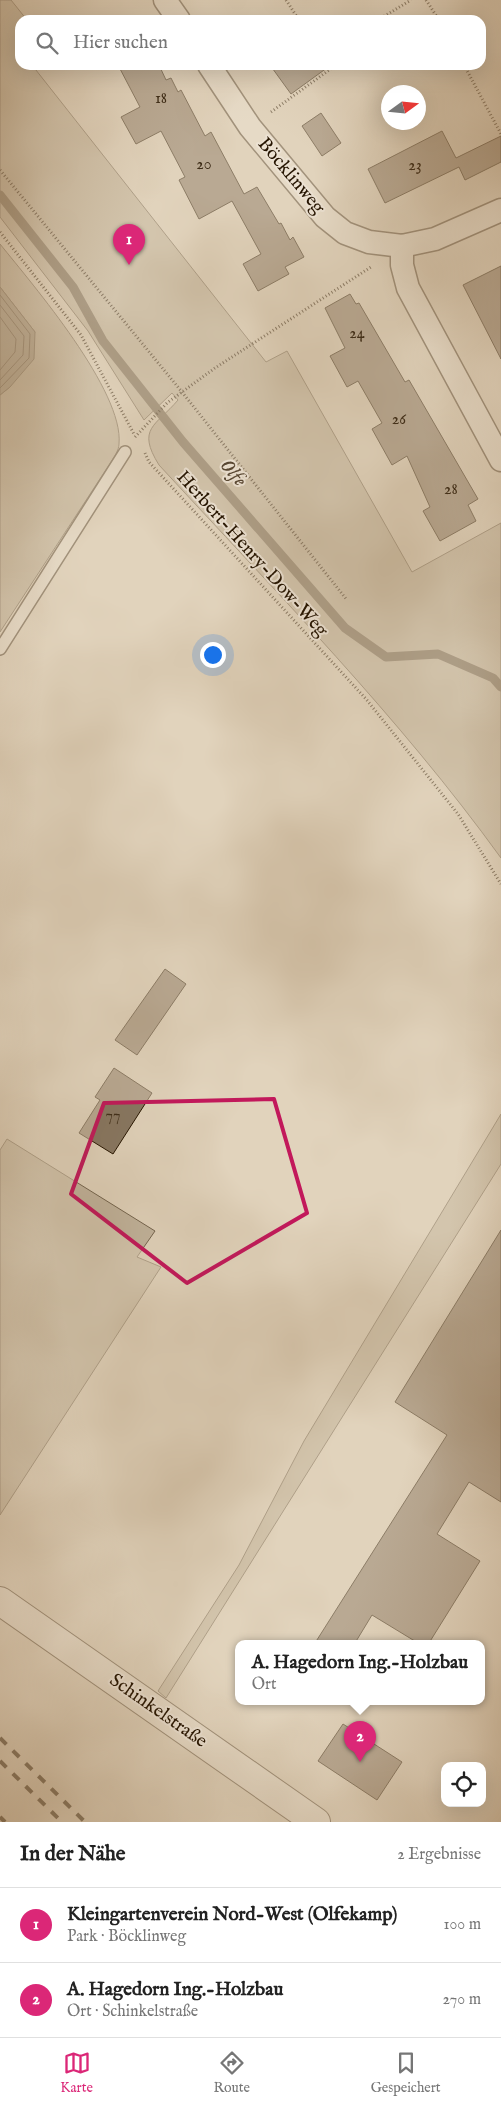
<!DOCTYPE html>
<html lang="de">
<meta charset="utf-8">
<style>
:root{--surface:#fff;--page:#f2f2f2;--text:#222;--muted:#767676;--line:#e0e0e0;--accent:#db2777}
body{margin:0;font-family:"IM FELL English",serif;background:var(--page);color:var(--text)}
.controls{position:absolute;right:15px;bottom:15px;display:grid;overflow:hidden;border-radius:10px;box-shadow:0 5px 20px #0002}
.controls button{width:45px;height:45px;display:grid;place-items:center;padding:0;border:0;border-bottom:1px solid var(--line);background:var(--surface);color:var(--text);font:25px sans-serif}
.compass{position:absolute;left:381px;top:85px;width:45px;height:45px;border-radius:50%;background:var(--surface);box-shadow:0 5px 20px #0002;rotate:75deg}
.you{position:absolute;left:212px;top:654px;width:18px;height:18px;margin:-12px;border:4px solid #fff;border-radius:50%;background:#1a73e8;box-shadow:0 0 0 8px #1a73e833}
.badge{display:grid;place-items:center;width:32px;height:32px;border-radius:50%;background:var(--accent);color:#fff;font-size:16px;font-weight:700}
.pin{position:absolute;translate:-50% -41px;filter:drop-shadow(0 1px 2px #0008)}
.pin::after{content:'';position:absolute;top:26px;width:18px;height:15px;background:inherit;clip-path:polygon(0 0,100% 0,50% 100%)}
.popup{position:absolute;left:235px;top:1640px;width:250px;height:65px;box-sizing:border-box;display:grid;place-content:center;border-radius:10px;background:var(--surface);filter:drop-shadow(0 1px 4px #0005);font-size:16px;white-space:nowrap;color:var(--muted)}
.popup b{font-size:19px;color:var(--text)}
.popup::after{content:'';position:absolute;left:50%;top:100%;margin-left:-10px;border:10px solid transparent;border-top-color:var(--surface)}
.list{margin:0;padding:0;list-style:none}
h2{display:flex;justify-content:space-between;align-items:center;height:65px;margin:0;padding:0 20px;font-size:21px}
h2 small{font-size:16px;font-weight:400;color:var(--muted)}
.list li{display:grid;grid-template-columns:32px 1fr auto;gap:15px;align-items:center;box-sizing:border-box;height:75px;padding:0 20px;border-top:1px solid var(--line)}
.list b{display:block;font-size:19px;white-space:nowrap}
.list p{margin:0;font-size:16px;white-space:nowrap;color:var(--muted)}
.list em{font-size:16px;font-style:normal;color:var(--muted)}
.icon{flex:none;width:28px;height:28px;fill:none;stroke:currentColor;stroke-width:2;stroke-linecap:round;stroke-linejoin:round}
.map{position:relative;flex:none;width:501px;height:1822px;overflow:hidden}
.search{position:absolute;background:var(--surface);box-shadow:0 5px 20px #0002;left:15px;right:15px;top:15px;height:55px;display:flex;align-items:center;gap:12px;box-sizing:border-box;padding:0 18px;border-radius:15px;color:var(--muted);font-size:19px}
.sheet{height:215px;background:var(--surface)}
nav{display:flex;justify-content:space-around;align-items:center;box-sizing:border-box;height:70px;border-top:1px solid var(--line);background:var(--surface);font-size:14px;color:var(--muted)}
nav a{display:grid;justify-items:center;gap:2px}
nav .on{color:var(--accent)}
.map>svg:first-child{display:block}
.green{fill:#c1b39c;stroke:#73644e}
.water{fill:#a1927c;stroke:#6f604a}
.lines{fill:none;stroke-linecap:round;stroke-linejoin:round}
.shore{stroke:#63533e;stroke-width:1}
.stream{stroke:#6f604a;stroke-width:9}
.building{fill:#877762;stroke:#251400}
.service-casing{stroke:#54442f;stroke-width:14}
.minor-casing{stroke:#54442f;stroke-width:25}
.tertiary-casing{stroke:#54442f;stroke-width:30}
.path{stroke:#251400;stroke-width:3;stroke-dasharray:1 2.5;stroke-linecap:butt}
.service{stroke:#ece2d3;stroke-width:11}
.minor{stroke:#ece2d3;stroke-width:22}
.tertiary{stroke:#ece2d3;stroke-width:28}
.rail{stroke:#251400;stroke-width:4;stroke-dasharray:9 9;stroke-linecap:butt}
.marked{fill:none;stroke:#c2185b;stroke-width:4;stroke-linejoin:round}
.labels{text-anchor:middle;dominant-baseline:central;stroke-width:4;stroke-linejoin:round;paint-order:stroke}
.number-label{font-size:16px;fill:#3e2d18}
.street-label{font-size:19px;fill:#251400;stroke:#ece2d3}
.water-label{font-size:20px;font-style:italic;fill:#574632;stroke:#ece2d3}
</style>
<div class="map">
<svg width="501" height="1822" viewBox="0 0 501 1822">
<rect width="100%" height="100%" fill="#e1d3bc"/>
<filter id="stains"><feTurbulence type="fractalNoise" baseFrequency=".004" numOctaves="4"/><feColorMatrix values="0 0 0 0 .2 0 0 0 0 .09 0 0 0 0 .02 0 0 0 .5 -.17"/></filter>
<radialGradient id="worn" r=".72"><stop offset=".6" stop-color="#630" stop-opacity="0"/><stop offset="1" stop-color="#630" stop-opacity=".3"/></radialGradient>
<!-- green -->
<g class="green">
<path d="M0 0H11L27 20H20V65H32L266 362 287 351 412 572 501 523V858C399 717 277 593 159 465 136 428 156 426 178 400L172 393 144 420 88 331 0 217Z"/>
<path d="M0 244C33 285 124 391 119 444 119 450 114 457 111 462L0 632V395L10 387 35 332 0 287Z"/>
<path d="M501 1114V1164L166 1698 158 1691 239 1565 304 1441Z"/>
<path d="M7 1139 155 1231 137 1257 161 1267 0 1515V1150Z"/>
</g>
<!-- water -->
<path class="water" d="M0 287 35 332 34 359 10 387 0 395Z"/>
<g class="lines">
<!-- shore -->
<g class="shore">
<path d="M0 295 30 334 29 358 0 388"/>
<path d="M0 305 24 336 23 355 0 380"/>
<path d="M0 317 16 339 15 352 0 370"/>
</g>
<!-- stream -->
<path class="stream" d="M0 195 73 287 103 341 183 442 345 628 386 657 438 654 493 678 501 687"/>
</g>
<!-- building -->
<g class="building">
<path d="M118 65H159L166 80 171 78 178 92 181 90 205 136 211 132 244 194 257 187 279 224 281 223 290 240 293 237 304 257 285 267 289 274 258 291 243 264 261 254 232 201 199 219 179 180 185 177 161 131 136 144 121 117 140 107Z"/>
<path d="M270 65H331L291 94Z"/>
<path d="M321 113 341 143 322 156 302 126Z"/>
<path d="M442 131 456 158 501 136V162L465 180 459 167 385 203 368 169Z"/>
<path d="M501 266V359L463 285Z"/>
<path d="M350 294 356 304 359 303 405 382 409 380 478 499 468 505 476 521 440 541 423 511 430 507 407 456 392 465 372 429 382 423 358 381 347 387 330 356 345 348 325 308Z"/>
<path d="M165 969 186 984 137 1055 115 1040Z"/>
<path d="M114 1068 152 1093 113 1154 79 1133 100 1100 95 1097Z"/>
<path d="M501 1230V1502L469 1482 437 1534 480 1561 429 1643H418L372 1615 355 1643H315L447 1435 395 1402Z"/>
<path d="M343 1724 402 1762 377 1800 318 1761Z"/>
</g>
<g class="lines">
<defs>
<path id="service" d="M0 649 125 452"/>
<g id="minor">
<path d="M165 0 179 20"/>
<path d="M209 65 250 127 325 217 345 233 369 242 402 246 435 239 501 210"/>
<path d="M402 246V265L408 288 501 460"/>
</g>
<path id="tertiary" d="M0 1601 316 1822"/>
</defs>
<!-- service casing -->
<use href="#service" class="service-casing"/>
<!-- minor casing -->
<use href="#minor" class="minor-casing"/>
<!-- tertiary casing -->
<use href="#tertiary" class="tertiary-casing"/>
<!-- path -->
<g class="path">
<path d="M286 0 299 20"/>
<path d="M426 0 439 20"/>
<path d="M378 20 411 0"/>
<path d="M328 65 331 70"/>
<path d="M464 65 501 134"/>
<path d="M271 112 336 65"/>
<path d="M0 170 182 392 347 600"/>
<path d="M0 232 81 335 134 434"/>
<path d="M135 437 167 403 182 392 215 368 371 267"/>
<path d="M145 453 149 462 366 699 458 814 501 884"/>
</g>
<!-- service -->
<use href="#service" class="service"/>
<!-- minor -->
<use href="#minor" class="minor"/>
<!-- tertiary -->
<use href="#tertiary" class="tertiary"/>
<!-- rail -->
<g class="rail">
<path d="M0 1738 85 1822"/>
<path d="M0 1761 62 1822"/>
<path d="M0 1817 5 1822"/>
</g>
</g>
<!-- marked area -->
<path d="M0 0H501V1822H0ZM274 1099 307 1213 187 1283 71 1194 104 1103Z" fill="#e1d3bc" fill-opacity=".55" fill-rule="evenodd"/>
<path class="marked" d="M274 1099 307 1213 187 1283 71 1194 104 1103Z"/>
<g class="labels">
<!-- number labels -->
<g class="number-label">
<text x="161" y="99">18</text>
<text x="204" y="165">20</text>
<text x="415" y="166">23</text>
<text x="357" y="334">24</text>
<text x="399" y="420">26</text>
<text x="451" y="490">28</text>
<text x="113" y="1116">77</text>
</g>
<!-- street labels -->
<g class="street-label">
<text transform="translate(291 176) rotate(50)">Böcklinweg</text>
<text transform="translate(252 554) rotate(48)">Herbert-Henry-Dow-Weg</text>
<text transform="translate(158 1711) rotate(35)">Schinkelstraße</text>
</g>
<!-- water labels -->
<g class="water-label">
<text transform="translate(233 473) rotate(49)">Olfe</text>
</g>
</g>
<rect width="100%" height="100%" filter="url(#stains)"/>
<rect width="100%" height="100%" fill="url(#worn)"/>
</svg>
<div class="controls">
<button><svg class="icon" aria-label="locate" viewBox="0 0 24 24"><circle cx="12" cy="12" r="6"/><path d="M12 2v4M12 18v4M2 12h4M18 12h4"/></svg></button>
</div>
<svg class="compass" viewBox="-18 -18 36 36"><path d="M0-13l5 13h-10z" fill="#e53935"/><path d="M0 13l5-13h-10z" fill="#767676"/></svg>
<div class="you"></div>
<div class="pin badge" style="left:129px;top:265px">1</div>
<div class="pin badge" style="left:360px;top:1762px">2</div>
<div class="popup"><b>A. Hagedorn Ing.-Holzbau</b>Ort</div>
<div class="search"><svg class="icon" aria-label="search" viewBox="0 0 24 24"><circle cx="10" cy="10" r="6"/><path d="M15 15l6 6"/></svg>Hier suchen</div>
</div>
<section class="sheet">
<h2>In der Nähe<small>2 Ergebnisse</small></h2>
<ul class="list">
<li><span class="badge">1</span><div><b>Kleingartenverein Nord-West (Olfekamp)</b><p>Park · Böcklinweg</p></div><em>100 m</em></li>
<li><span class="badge">2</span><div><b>A. Hagedorn Ing.-Holzbau</b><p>Ort · Schinkelstraße</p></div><em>270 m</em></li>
</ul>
</section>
<nav>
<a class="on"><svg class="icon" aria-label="map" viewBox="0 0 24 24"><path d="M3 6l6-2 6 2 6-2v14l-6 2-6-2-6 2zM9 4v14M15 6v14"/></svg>Karte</a>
<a><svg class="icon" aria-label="directions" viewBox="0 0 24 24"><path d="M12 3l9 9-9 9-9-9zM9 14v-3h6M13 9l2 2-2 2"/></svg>Route</a>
<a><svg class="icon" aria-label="saved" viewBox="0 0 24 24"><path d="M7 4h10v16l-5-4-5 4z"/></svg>Gespeichert</a>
</nav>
